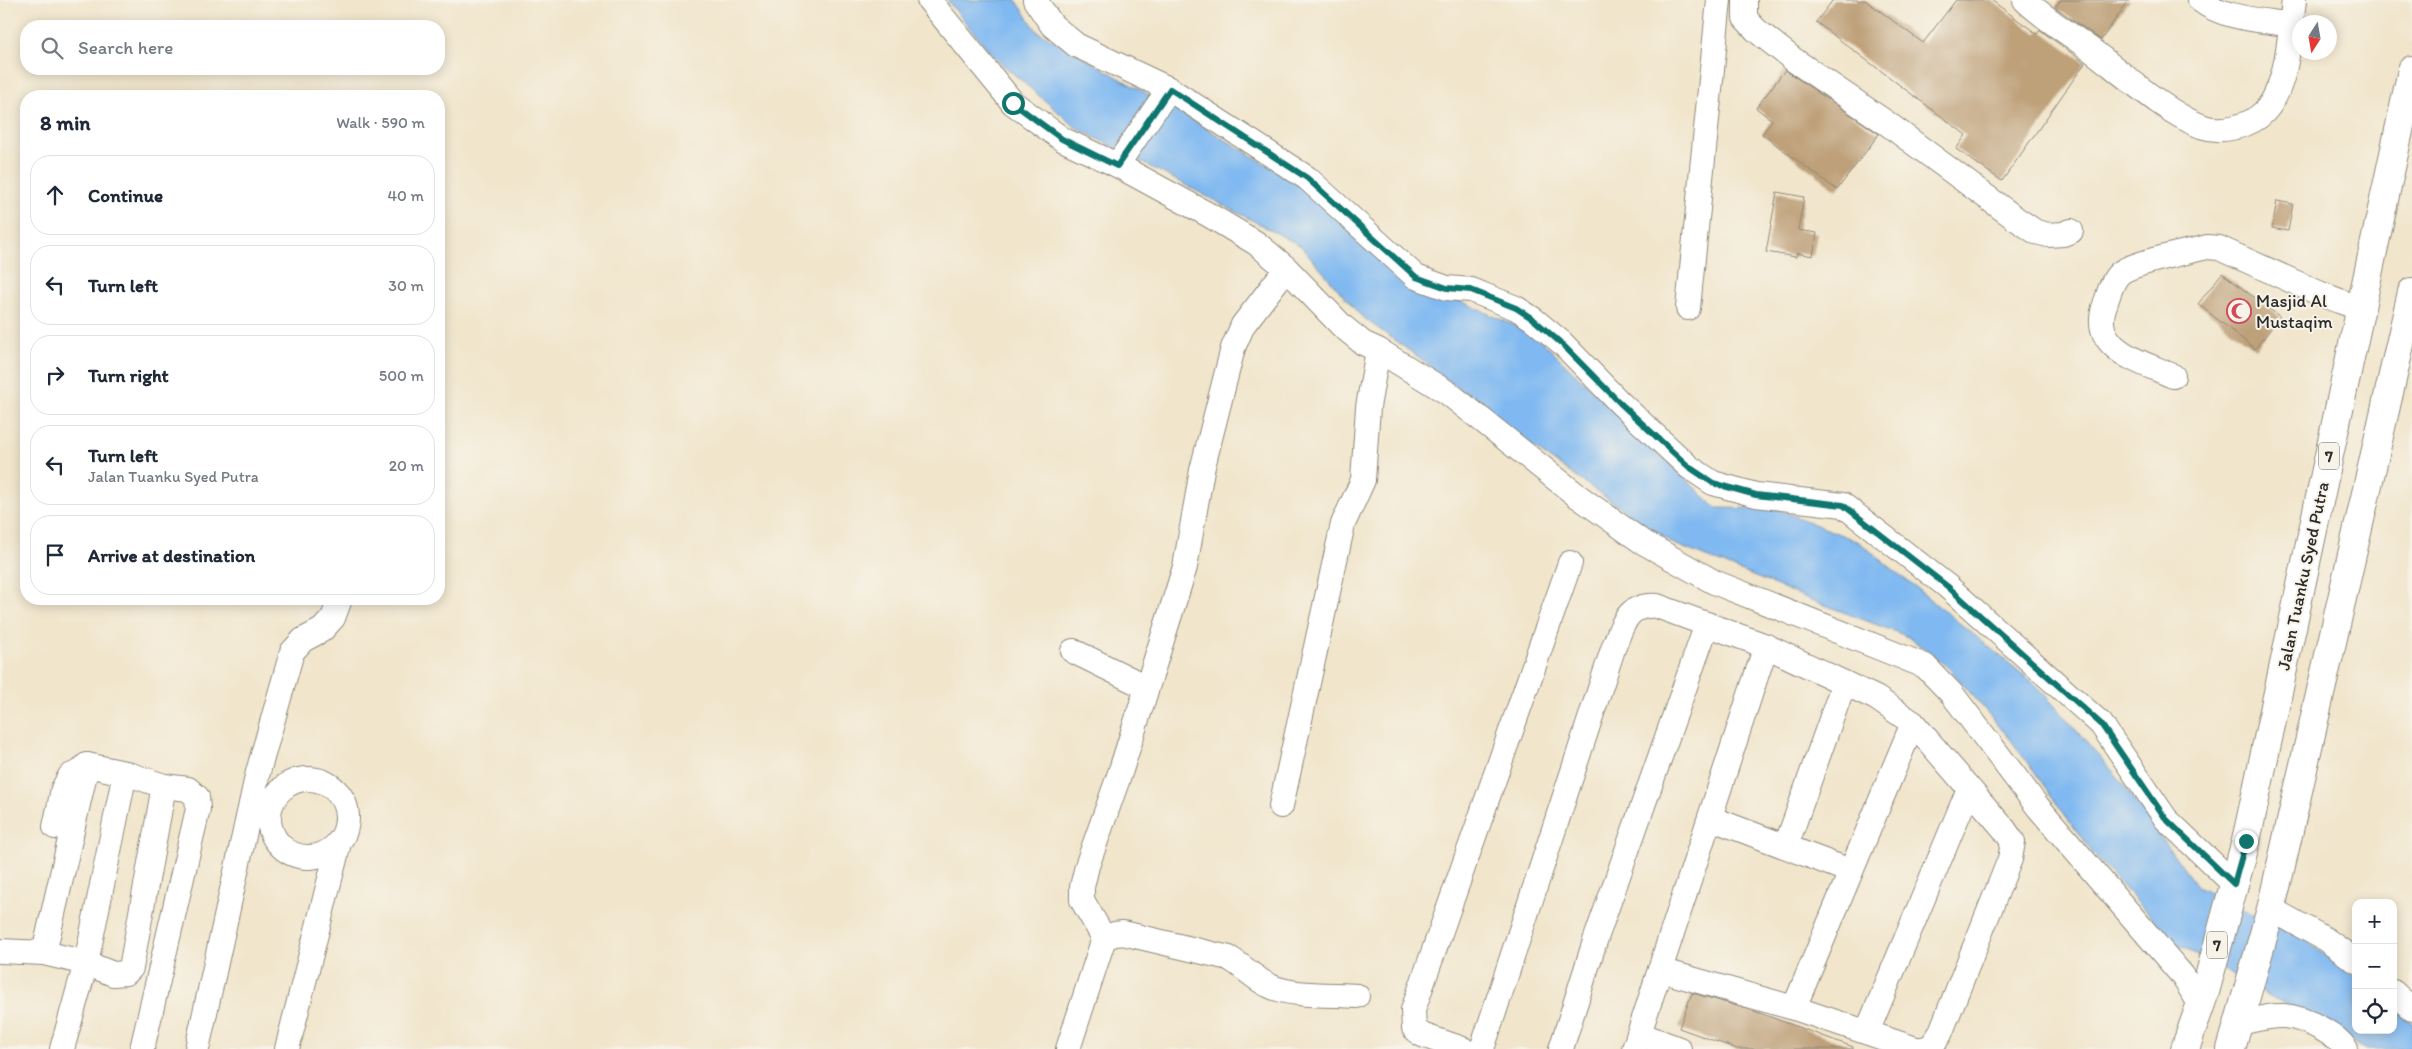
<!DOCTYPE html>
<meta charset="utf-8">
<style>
:root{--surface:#fff;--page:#f6f6f7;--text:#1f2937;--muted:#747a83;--line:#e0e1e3}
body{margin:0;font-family:Itim,sans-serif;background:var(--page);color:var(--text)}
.controls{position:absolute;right:15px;bottom:15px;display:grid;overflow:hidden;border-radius:10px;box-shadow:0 2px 12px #0003}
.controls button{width:45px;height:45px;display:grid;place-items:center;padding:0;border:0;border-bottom:1px solid var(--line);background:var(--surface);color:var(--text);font:25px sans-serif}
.compass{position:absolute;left:2292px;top:15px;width:45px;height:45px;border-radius:50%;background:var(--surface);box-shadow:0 2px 12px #0003;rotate:191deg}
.stop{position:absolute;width:15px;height:15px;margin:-11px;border:4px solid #0f766e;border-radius:50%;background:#fff}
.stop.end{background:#0f766e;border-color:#fff;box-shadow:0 1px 5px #0008}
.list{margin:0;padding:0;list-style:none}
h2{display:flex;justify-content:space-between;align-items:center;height:65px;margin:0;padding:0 20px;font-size:21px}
h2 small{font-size:16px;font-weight:400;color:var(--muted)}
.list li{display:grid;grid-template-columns:32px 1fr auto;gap:15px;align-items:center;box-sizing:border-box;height:80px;margin:0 10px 10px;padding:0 10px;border:1px solid var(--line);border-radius:20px}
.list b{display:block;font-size:19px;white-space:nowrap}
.list p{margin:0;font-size:16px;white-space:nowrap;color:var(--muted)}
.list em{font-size:16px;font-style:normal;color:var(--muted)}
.icon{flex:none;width:28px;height:28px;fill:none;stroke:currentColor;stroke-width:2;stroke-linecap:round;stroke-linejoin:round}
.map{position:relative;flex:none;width:2412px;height:1049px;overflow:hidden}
.search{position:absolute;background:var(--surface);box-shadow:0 2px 12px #0003;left:20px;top:20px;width:425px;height:55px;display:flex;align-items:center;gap:12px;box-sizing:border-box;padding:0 18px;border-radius:20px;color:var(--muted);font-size:19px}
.panel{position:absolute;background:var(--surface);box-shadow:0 2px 12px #0003;left:20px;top:90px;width:425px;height:515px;border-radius:20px}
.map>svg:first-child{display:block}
.water{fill:#80b9f1;stroke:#56728e}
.building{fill:#bea079}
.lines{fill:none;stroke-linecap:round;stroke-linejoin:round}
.minor-casing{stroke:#8e887b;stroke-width:26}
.major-casing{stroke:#8e887b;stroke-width:30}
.minor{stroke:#fff;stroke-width:24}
.major{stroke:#fff;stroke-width:28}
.route{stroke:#0f766e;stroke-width:6}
.labels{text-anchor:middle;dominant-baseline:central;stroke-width:4;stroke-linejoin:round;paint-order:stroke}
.shield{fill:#f7f3e8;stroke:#686764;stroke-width:1}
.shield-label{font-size:16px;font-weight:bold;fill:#2b2b2b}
.poi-label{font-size:18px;fill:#2b2b2b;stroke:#f7f3e8;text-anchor:start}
.street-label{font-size:18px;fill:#2b2b2b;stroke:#f7f3e8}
</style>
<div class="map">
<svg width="2412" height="1049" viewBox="0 0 2412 1049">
<rect width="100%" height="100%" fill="#f7f3e8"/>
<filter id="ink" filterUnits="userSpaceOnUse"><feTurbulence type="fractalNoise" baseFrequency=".02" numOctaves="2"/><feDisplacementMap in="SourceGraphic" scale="10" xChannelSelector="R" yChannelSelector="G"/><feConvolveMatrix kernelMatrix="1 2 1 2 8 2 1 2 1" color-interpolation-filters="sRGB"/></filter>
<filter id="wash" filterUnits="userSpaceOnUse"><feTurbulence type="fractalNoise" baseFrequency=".0096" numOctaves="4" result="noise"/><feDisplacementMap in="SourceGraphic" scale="20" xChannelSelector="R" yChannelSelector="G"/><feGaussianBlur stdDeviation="1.12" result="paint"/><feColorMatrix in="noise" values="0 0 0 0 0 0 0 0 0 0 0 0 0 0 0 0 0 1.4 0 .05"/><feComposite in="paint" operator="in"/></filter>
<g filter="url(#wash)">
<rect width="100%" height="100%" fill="#f1e5cb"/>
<!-- water -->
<path class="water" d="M947 0H1016L1037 31 1184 115 1289 178 1362 235 1416 290 1463 302 1535 335 1716 508 1777 509 1859 542 2036 685 2117 776 2197 887 2302 938 2356 977V1030H2393V1008L2412 1023V1049H2365L2176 944 2094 855 2011 740 1949 668 1909 637 1809 599 1672 543 1527 443 1425 362 1361 316 1301 246 1077 128 995 58Z"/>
<g id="blocks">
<!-- building -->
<g class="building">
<path d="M1833 0H1865L1923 43 1956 0H1991L2037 34 2040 30 2085 63 2002 181 1956 149 1966 135 1816 22Z"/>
<path d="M2061 0H2129L2101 40 2055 7Z"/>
<path d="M1785 70 1879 134 1837 190 1762 134 1772 120 1756 108Z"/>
<path d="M1777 192 1804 197 1798 230 1817 233 1813 256 1797 253 1796 257 1766 252Z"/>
<path d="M2277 201 2293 204 2288 231 2272 228Z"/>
<path d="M2222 273 2280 317 2255 349 2198 304Z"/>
<path d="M1692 993 1751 1010 1853 1047V1049H1737L1679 1028Z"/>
</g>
</g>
</g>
<g filter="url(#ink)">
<use href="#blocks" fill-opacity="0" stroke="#8e887b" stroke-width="1"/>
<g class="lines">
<defs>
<g id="minor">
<path d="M929 0 1013 103 1062 139 1117 165 1209 215 1256 243 1286 268 1342 326 1363 343 1378 350 1448 393 1579 497 1641 541 1714 582 1925 666 1952 694 2038 807 2182 975 2201 1005"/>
<path d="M1035 0 1052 25 1076 45 1169 89 1307 178 1416 277 1447 288 1471 290 1516 308 1533 319 1562 343 1620 403 1689 467 1713 483 1756 495 1843 505 1947 586 2101 724 2166 819 2234 884"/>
<path d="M1745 0V18L1756 30 1794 60 1888 124 2015 218 2036 232 2048 235 2063 234 2071 231"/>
<path d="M2025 0C2046 20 2072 35 2094 52 2124 75 2169 115 2204 127 2222 133 2251 126 2264 112 2288 88 2290 32 2294 0"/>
<path d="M2200 0C2224 19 2262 20 2291 25"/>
<path d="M1117 165 1169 89"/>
<path d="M1688 308 1719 0"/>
<path d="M2173 376C2140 361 2087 349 2106 302 2109 293 2112 281 2119 274 2130 263 2189 252 2207 247L2219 248 2321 294 2361 309"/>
<path d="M1073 651 1146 687"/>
<circle cx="308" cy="818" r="39"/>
<path d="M1281 806 1343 524 1363 480 1368 407 1378 350"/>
<path d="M1710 818 1850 871"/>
<path d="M55 827 63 789 70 776 80 772 87 765 125 773 164 786 188 789 197 797 198 809 142 1049"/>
<path d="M1786 846 1844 683"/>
<path d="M2271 909 2325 939 2356 961"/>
<path d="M1104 938 1115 934 1123 933 1229 958C1243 966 1255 979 1268 985 1290 997 1332 994 1357 996"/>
<path d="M0 951 44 953 86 963 113 974 126 973 131 968 164 786"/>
<path d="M44 953 87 765"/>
<path d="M1660 970 1794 1008 1916 1049"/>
<path d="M2393 992 2412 1009"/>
<path d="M1794 1008 1913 723"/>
<path d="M2239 1023C2275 1015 2287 1010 2322 1029 2331 1034 2340 1040 2346 1049"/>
<path d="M1867 1032 1969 789"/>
<path d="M1639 1034 1679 1049"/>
<path d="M62 1049 86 963 125 773"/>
<path d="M197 1049 258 772 292 652 303 640 322 630 333 618 340 599"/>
<path d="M287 1049 339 843"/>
<path d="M1068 1049 1104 938 1082 900V887L1087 866 1121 770 1185 567 1202 470 1233 348 1243 325 1286 269"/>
<path d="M1463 1049 1422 1035 1414 1028 1413 1010 1570 563"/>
<path d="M1482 1049 1613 649C1623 624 1626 604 1657 606L1766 646 1876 698 1913 723 2004 829 2013 842 2010 859 1940 1034 1931 1047 1922 1049"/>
<path d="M1561 1049 1595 941 1707 624"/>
<path d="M1634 1049 1766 646"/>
</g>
<g id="major">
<path d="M2185 1049 2205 992 2246 841 2412 70"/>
<path d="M2231 1049 2271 909 2412 292"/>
</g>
</defs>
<!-- minor casing -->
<use href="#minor" class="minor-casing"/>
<!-- major casing -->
<use href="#major" class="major-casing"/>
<!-- minor -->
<use href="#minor" class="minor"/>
<!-- major -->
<use href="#major" class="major"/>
</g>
</g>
<g class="lines" filter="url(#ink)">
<!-- route -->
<path class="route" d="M1013 103 1062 139 1117 166 1170 89 1307 178 1416 277 1447 288 1471 290 1516 308 1533 319 1562 344 1620 403 1689 467 1713 483 1756 495 1843 505 1947 586 2101 724 2166 819 2234 884 2246 841"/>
</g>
<!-- icons -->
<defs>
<symbol id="mosque-ring" viewBox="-11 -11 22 22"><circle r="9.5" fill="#f7f3e8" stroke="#d1495b" stroke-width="1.5"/><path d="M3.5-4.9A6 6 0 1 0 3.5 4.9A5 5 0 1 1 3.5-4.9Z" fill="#d1495b"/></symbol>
</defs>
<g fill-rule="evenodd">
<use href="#mosque-ring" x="2225" y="297" width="28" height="28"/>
</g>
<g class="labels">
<!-- shield labels -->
<g class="shield">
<rect x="2319" y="442.5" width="20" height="27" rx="4"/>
<rect x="2207" y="931.5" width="20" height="27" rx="4"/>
</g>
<g class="shield-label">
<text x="2329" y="456">7</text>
<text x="2217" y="945">7</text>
</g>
<!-- poi labels -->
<g class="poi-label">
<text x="2256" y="301">Masjid Al<tspan x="2256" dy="21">Mustaqim</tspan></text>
</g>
<!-- street labels -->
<g class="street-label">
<text transform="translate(2303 576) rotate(-78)">Jalan Tuanku Syed Putra</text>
</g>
</g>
</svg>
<div class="controls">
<button>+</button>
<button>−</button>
<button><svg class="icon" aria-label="locate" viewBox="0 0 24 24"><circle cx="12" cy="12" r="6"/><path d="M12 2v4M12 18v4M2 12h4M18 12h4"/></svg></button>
</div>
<svg class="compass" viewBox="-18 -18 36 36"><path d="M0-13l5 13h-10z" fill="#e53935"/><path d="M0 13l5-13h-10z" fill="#747a83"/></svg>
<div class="stop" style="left:1013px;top:103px"></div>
<div class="stop end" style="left:2246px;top:841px"></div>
<div class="search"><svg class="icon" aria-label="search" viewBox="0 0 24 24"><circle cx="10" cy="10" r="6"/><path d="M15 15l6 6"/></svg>Search here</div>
<section class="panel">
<h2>8 min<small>Walk · 590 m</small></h2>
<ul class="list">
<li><svg class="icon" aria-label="ahead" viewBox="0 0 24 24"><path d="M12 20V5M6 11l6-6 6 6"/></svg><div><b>Continue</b></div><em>40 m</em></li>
<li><svg class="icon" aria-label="left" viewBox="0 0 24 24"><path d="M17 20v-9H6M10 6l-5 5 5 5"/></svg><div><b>Turn left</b></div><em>30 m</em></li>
<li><svg class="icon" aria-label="right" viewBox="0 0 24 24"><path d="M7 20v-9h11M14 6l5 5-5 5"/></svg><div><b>Turn right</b></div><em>500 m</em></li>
<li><svg class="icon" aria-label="left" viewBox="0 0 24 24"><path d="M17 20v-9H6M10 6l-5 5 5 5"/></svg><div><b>Turn left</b><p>Jalan Tuanku Syed Putra</p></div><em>20 m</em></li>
<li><svg class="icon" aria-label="arrive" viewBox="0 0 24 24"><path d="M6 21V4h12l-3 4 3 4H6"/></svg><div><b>Arrive at destination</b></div></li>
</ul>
</section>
</div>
